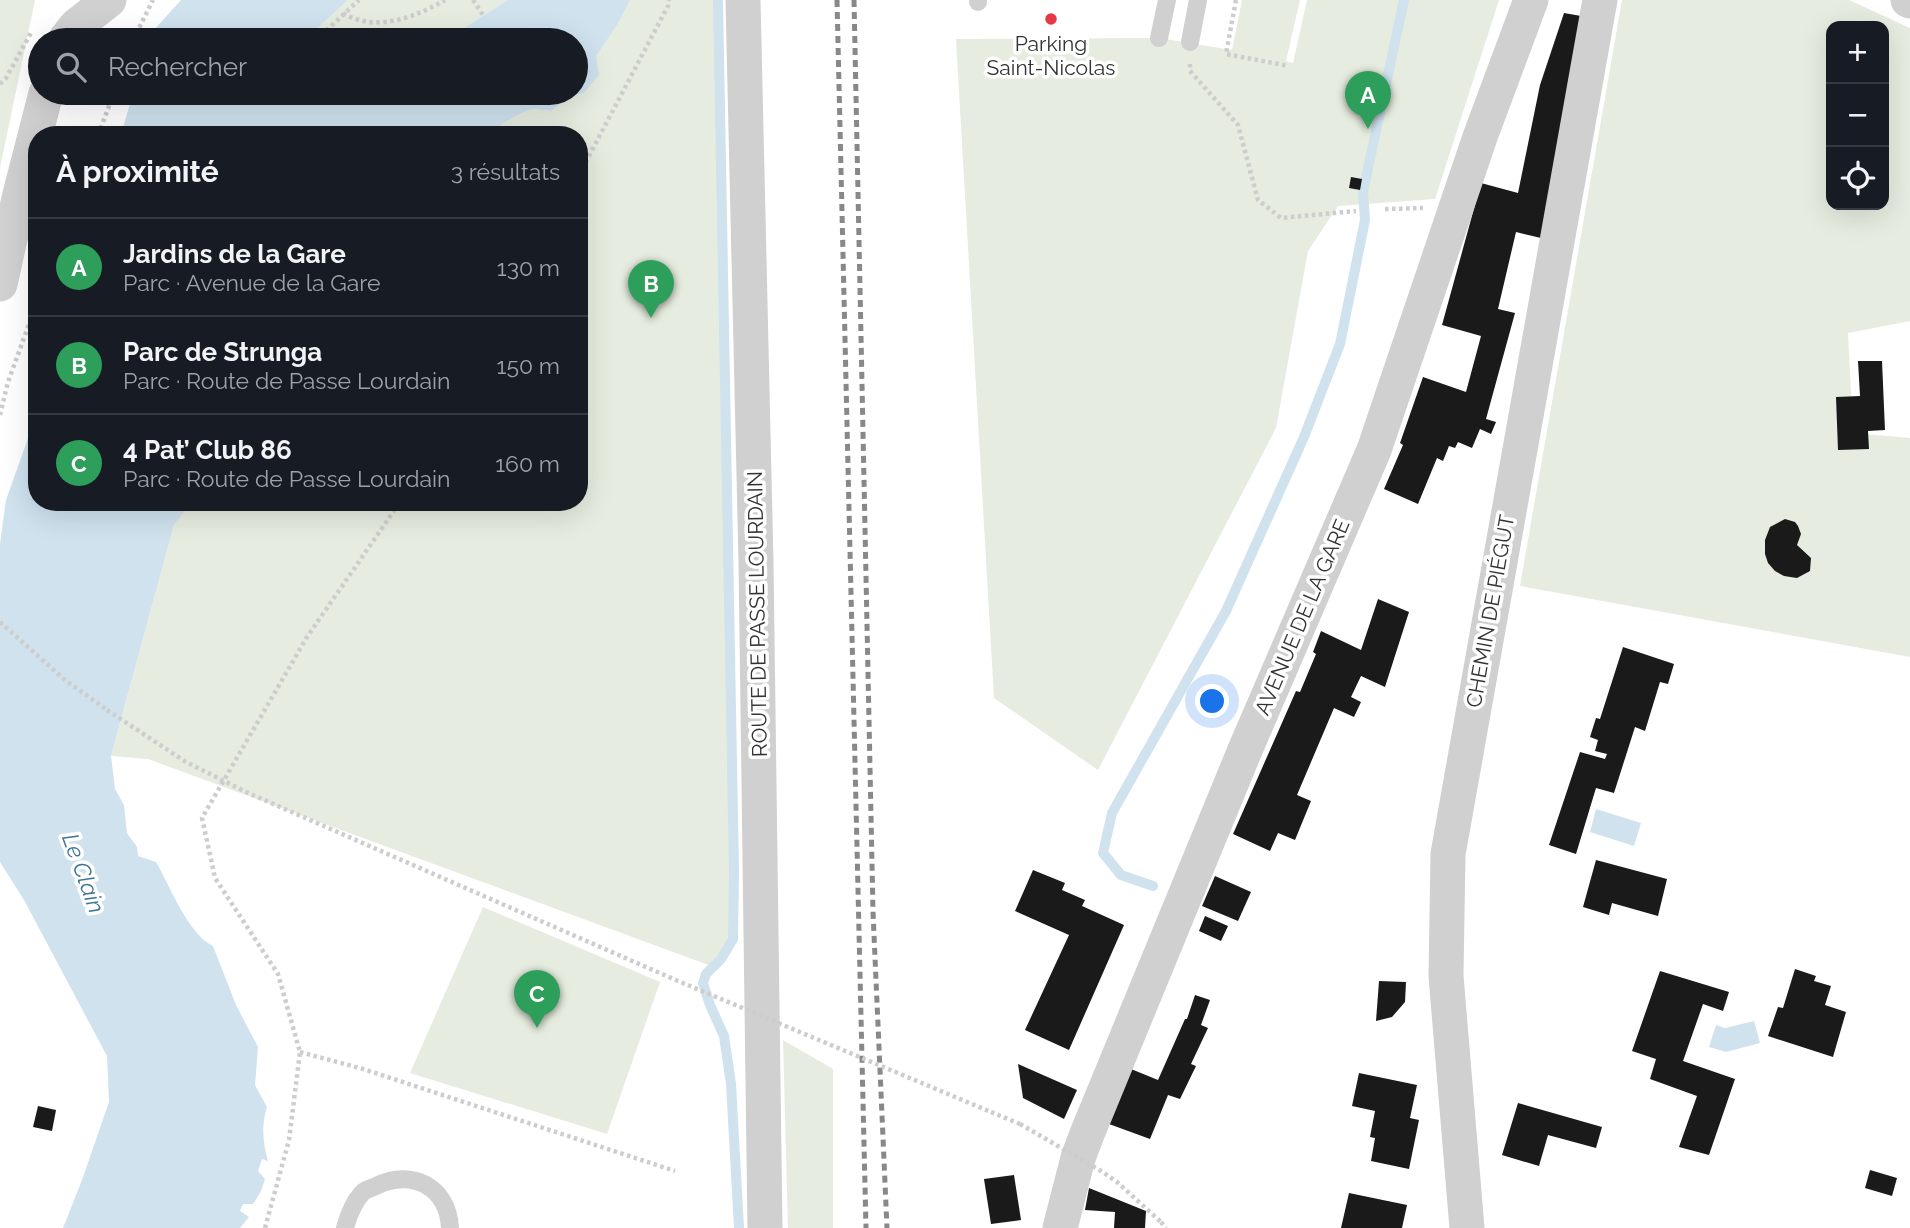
<!DOCTYPE html>
<html lang="fr">
<meta charset="utf-8">
<style>
:root{--surface:#171b24;--page:#242831;--text:#f1f3f6;--muted:#9ea1a6;--line:#363941;--accent:#e63946}
body{margin:0;font-family:Raleway,sans-serif;background:var(--page);color:var(--text)}
.controls{position:absolute;right:21px;top:21px;display:grid;overflow:hidden;border-radius:14px;box-shadow:0 7px 28px #0002}
.controls button{width:63px;height:63px;display:grid;place-items:center;padding:0;border:0;border-bottom:2px solid var(--line);background:var(--surface);color:var(--text);font:35px sans-serif}
.you{position:absolute;left:1213px;top:702px;width:24px;height:24px;margin:-18px;border:5px solid #fff;border-radius:50%;background:#1a73e8;box-shadow:0 0 0 10px #1a73e833}
.badge{display:grid;place-items:center;width:46px;height:46px;border-radius:50%;background:var(--accent);color:#fff;font-size:23px;font-weight:700}
.pin{position:absolute;translate:-50% -58px;filter:drop-shadow(0 2px 4px #0008)}
.pin::after{content:'';position:absolute;top:37px;width:24px;height:21px;background:inherit;clip-path:polygon(0 0,100% 0,50% 100%)}
.list{margin:0;padding:0;list-style:none}
h2{display:flex;justify-content:space-between;align-items:center;height:91px;margin:0;padding:0 28px;font-size:30px}
h2 small{font-size:23px;font-weight:400;color:var(--muted)}
.list li{display:grid;grid-template-columns:46px 1fr auto;gap:21px;align-items:center;box-sizing:border-box;height:98px;padding:0 28px;border-top:2px solid var(--line)}
.list b{display:block;font-size:26px;white-space:nowrap}
.list p{margin:0;font-size:23px;white-space:nowrap;color:var(--muted)}
.list em{font-size:23px;font-style:normal;color:var(--muted)}
.icon{flex:none;width:38px;height:38px;fill:none;stroke:currentColor;stroke-width:2;stroke-linecap:round;stroke-linejoin:round}
.map{position:relative;flex:none;width:1910px;height:1228px;overflow:hidden}
.search{position:absolute;background:var(--surface);box-shadow:0 7px 28px #0002;left:28px;top:28px;width:560px;height:77px;display:flex;align-items:center;gap:18px;box-sizing:border-box;padding:0 24px;border-radius:38px;color:var(--muted);font-size:26px}
.panel{position:absolute;background:var(--surface);box-shadow:0 7px 28px #0002;left:28px;top:126px;width:560px;height:385px;border-radius:28px}
.map>svg:first-child{display:block}
.green{fill:#e6ecdf;fill-rule:evenodd}
.water{fill:#cfe2ee}
.lines{fill:none;stroke-linecap:round;stroke-linejoin:round}
.stream{stroke:#cfe2ee;stroke-width:10}
.building{fill:#1a1a1a}
.path{stroke:#cdcdcd;stroke-width:4.5;stroke-dasharray:3.5 3.5;stroke-linecap:butt}
.service{stroke:#d0d0d0;stroke-width:18}
.minor{stroke:#d0d0d0;stroke-width:35}
.rail{stroke:#888;stroke-width:5;stroke-dasharray:7 5;stroke-linecap:butt}
.path-bridge{stroke:#cdcdcd;stroke-width:4.5;stroke-dasharray:3.5 3.5;stroke-linecap:butt}
.poi-dot{fill:#e63946;stroke:#fff;stroke-width:2.5}
.labels{text-anchor:middle;dominant-baseline:central;stroke-width:7;stroke-linejoin:round;paint-order:stroke}
.poi-label{font-size:21px;fill:#333;stroke:#fff}
.street-label{font-size:21px;fill:#333;stroke:#fff}
.water-label{font-size:23px;font-style:italic;fill:#3f7597;stroke:#fff}
</style>
<div class="map">
<svg width="1910" height="1228" viewBox="0 0 1910 1228">
<rect width="100%" height="100%" fill="#fff"/>
<!-- green -->
<g class="green">
<path d="M0 0H35L0 168Z"/>
<path d="M348 0H508L462 29 447 31 434 40H305Z"/>
<path d="M629 0H718L733 939 721 959 714 967 148 759 111 756 174 525 192 502H579V135H483L522 113 532 109 551 111 571 96 584 93 595 56Z"/>
<path d="M1242 0H1300L1286 61 1293 63 1307 0H1499L1435 199 1338 206 1308 251 1276 428 1098 770 994 698 956 39 1159 38 1232 50Z"/>
<path d="M1622 0H1849L1910 28V321L1848 333 1853 433 1910 438V657L1520 586ZM1831 26H1884V205H1831Z"/>
<path d="M483 907 660 982 607 1134 410 1073Z"/>
<path d="M783 1040 833 1069V1228H788Z"/>
</g>
<!-- water -->
<g class="water">
<path d="M181 0H348L305 40H145Z"/>
<path d="M508 0H630L617 25 596 56 599 75 584 93 571 96 551 111 532 109 522 113 483 135H121L133 93H576V40H434L447 31 462 29Z"/>
<path d="M37 413V502H192L174 525 111 756 115 789 124 805 127 833 137 847 138 856 156 862C170 886 188 934 213 946L236 1005 258 1047 255 1085 267 1107C261 1124 263 1144 268 1161L262 1159 258 1171 265 1179 261 1191 253 1204H243L240 1211 249 1217 240 1228H63L82 1180 109 1102 107 1056 24 900 0 862V544L6 500Z"/>
<path d="M1596 809 1641 823 1634 846 1590 832Z"/>
<path d="M1754 1021 1760 1043 1726 1052 1709 1047 1716 1025 1725 1028Z"/>
</g>
<g class="lines">
<!-- stream -->
<g class="stream">
<path d="M718 0 734 872 733 939 721 959 706 974 703 983 710 1005 724 1036 731 1084 739 1228"/>
<path d="M1153 886 1121 875 1103 853 1112 813 1226 611 1304 437 1340 344 1365 220 1363 192 1404 0"/>
</g>
</g>
<!-- building -->
<g class="building">
<path d="M1564 13 1581 16 1541 238 1516 232 1498 309 1515 313 1486 419 1496 422 1491 434 1480 429 1472 448 1458 442 1455 448 1449 446 1443 461 1437 458 1418 504 1384 489 1403 445 1400 443 1423 377 1466 392 1481 336 1442 325 1481 183 1518 193 1540 85Z"/>
<path d="M1351 177 1362 179 1360 190 1349 188Z"/>
<path d="M1858 361H1882L1885 430 1868 431 1869 449 1838 450 1836 397 1860 396Z"/>
<path d="M1785 519 1795 522 1798 526 1801 534 1797 545 1811 558 1810 571 1797 578 1784 576 1775 571 1768 563 1765 554V540L1770 527Z"/>
<path d="M1378 599 1409 612 1385 687 1361 676 1351 697 1361 702 1354 717 1334 708 1297 795 1311 801 1295 840 1278 833 1270 851 1233 834 1296 691 1300 692 1316 654 1313 652 1321 631 1361 650Z"/>
<path d="M1623 647 1674 664 1668 684 1660 682 1645 731 1635 727 1614 793 1596 788 1576 854 1549 845 1580 752 1605 759 1607 754 1595 751 1598 740 1590 737 1596 718 1600 719Z"/>
<path d="M1596 860 1667 879 1658 916 1612 903 1609 915 1583 907Z"/>
<path d="M1033 870 1065 883 1062 890 1085 900 1082 906 1124 925 1069 1050 1025 1030 1069 935 1015 911Z"/>
<path d="M1215 876 1251 892 1238 921 1202 906Z"/>
<path d="M1205 916 1228 926 1221 941 1199 931Z"/>
<path d="M1795 969 1816 976 1814 981 1831 986 1825 1005 1846 1012 1833 1057 1768 1036 1778 1007 1783 1008Z"/>
<path d="M1660 971 1729 992 1723 1011 1703 1004 1683 1061 1735 1079 1709 1155 1679 1147 1697 1096 1650 1079 1656 1059 1632 1051Z"/>
<path d="M1379 981 1406 982 1405 1002 1392 1017 1376 1021Z"/>
<path d="M1195 995 1210 1000 1201 1025 1208 1028 1191 1064 1196 1066 1180 1099 1168 1095 1150 1139 1109 1124 1131 1069 1158 1080 1185 1019H1187Z"/>
<path d="M1018 1064 1077 1090 1064 1119 1023 1098Z"/>
<path d="M1359 1073 1417 1085 1410 1118 1419 1120 1409 1169 1371 1161 1375 1138 1370 1137 1375 1111 1352 1106Z"/>
<path d="M1518 1103 1602 1127 1596 1148 1548 1135 1539 1166 1502 1155Z"/>
<path d="M38 1106 56 1110 52 1131 33 1127Z"/>
<path d="M1870 1170 1897 1178 1892 1196 1865 1188Z"/>
<path d="M1014 1175 1021 1220 991 1224 984 1179Z"/>
<path d="M1089 1188 1146 1211 1145 1228H1114L1115 1212 1085 1210Z"/>
<path d="M1349 1193 1407 1205 1402 1228H1341Z"/>
</g>
<g class="lines">
<!-- path -->
<g class="path">
<path d="M473 0 483 15"/>
<path d="M1236 0 1226 54 1289 66"/>
<path d="M343 13C375 33 416 17 445 0"/>
<path d="M133 40 153 0"/>
<path d="M316 40 359 0"/>
<path d="M1190 64V71L1238 125 1258 200 1281 218 1356 211"/>
<path d="M0 84 6 78 32 31"/>
<path d="M98 135 114 93"/>
<path d="M579 175 668 6 669 0"/>
<path d="M1385 209 1423 208"/>
<path d="M0 415 8 382 37 302"/>
<path d="M0 622 65 680 107 710"/>
<path d="M300 1052 363 1069 675 1171"/>
<path d="M991 1112 1020 1124"/>
<path d="M1161 1222 1166 1228"/>
<path d="M265 1228 289 1140 300 1052 278 974 215 878 202 818 307 637 400 502"/>
</g>
<!-- service -->
<g class="service">
<path d="M978 0V2"/>
<path d="M1159 38 1167 0"/>
<path d="M1190 42 1198 0"/>
<path d="M345 1228C348 1217 354 1202 362 1193 365 1190 372 1188 376 1186 412 1168 448 1187 450 1228"/>
</g>
<!-- minor -->
<g class="minor">
<path d="M743 0 756 562 765 1228"/>
<path d="M1908 0 1910 1"/>
<path d="M65 40 76 26 109 0"/>
<path d="M0 284 20 194 46 93"/>
<path d="M1060 1228 1078 1158 1087 1134 1245 750 1374 450 1480 137 1531 0"/>
<path d="M1467 1228 1446 976 1448 854 1600 0"/>
</g>
<!-- rail -->
<g class="rail">
<path d="M837 0 866 1228"/>
<path d="M854 0 873 912 887 1228"/>
</g>
<!-- path-bridge -->
<g class="path-bridge">
<path d="M107 710 186 762 246 792 678 981 991 1112"/>
<path d="M1020 1124 1101 1171 1117 1182 1161 1222"/>
</g>
</g>
<!-- markers -->
<circle class="poi-dot" cx="1051" cy="19" r="7"/>
<g class="labels">
<!-- poi labels -->
<g class="poi-label">
<text x="1051" y="43">Parking<tspan x="1051" dy="24">Saint-Nicolas</tspan></text>
</g>
<!-- street labels -->
<g class="street-label">
<text transform="translate(1490 611) rotate(-80)">CHEMIN DE PIÉGUT</text>
<text transform="translate(757 614) rotate(-91)">ROUTE DE PASSE LOURDAIN</text>
<text transform="translate(1302 617) rotate(-67)">AVENUE DE LA GARE</text>
</g>
<!-- water labels -->
<g class="water-label">
<text transform="translate(84 873) rotate(70)">Le Clain</text>
</g>
</g>
</svg>
<div class="controls">
<button>+</button>
<button>−</button>
<button><svg class="icon" aria-label="locate" viewBox="0 0 24 24"><circle cx="12" cy="12" r="6"/><path d="M12 2v4M12 18v4M2 12h4M18 12h4"/></svg></button>
</div>
<div class="you"></div>
<div class="pin badge" style="left:1368px;top:129px;background:#2e9e5b">A</div>
<div class="pin badge" style="left:651px;top:318px;background:#2e9e5b">B</div>
<div class="pin badge" style="left:537px;top:1028px;background:#2e9e5b">C</div>
<div class="search"><svg class="icon" aria-label="search" viewBox="0 0 24 24"><circle cx="10" cy="10" r="6"/><path d="M15 15l6 6"/></svg>Rechercher</div>
<section class="panel">
<h2>À proximité<small>3 résultats</small></h2>
<ul class="list">
<li><span class="badge" style="background:#2e9e5b">A</span><div><b>Jardins de la Gare</b><p>Parc · Avenue de la Gare</p></div><em>130 m</em></li>
<li><span class="badge" style="background:#2e9e5b">B</span><div><b>Parc de Strunga</b><p>Parc · Route de Passe Lourdain</p></div><em>150 m</em></li>
<li><span class="badge" style="background:#2e9e5b">C</span><div><b>4 Pat’ Club 86</b><p>Parc · Route de Passe Lourdain</p></div><em>160 m</em></li>
</ul>
</section>
</div>
